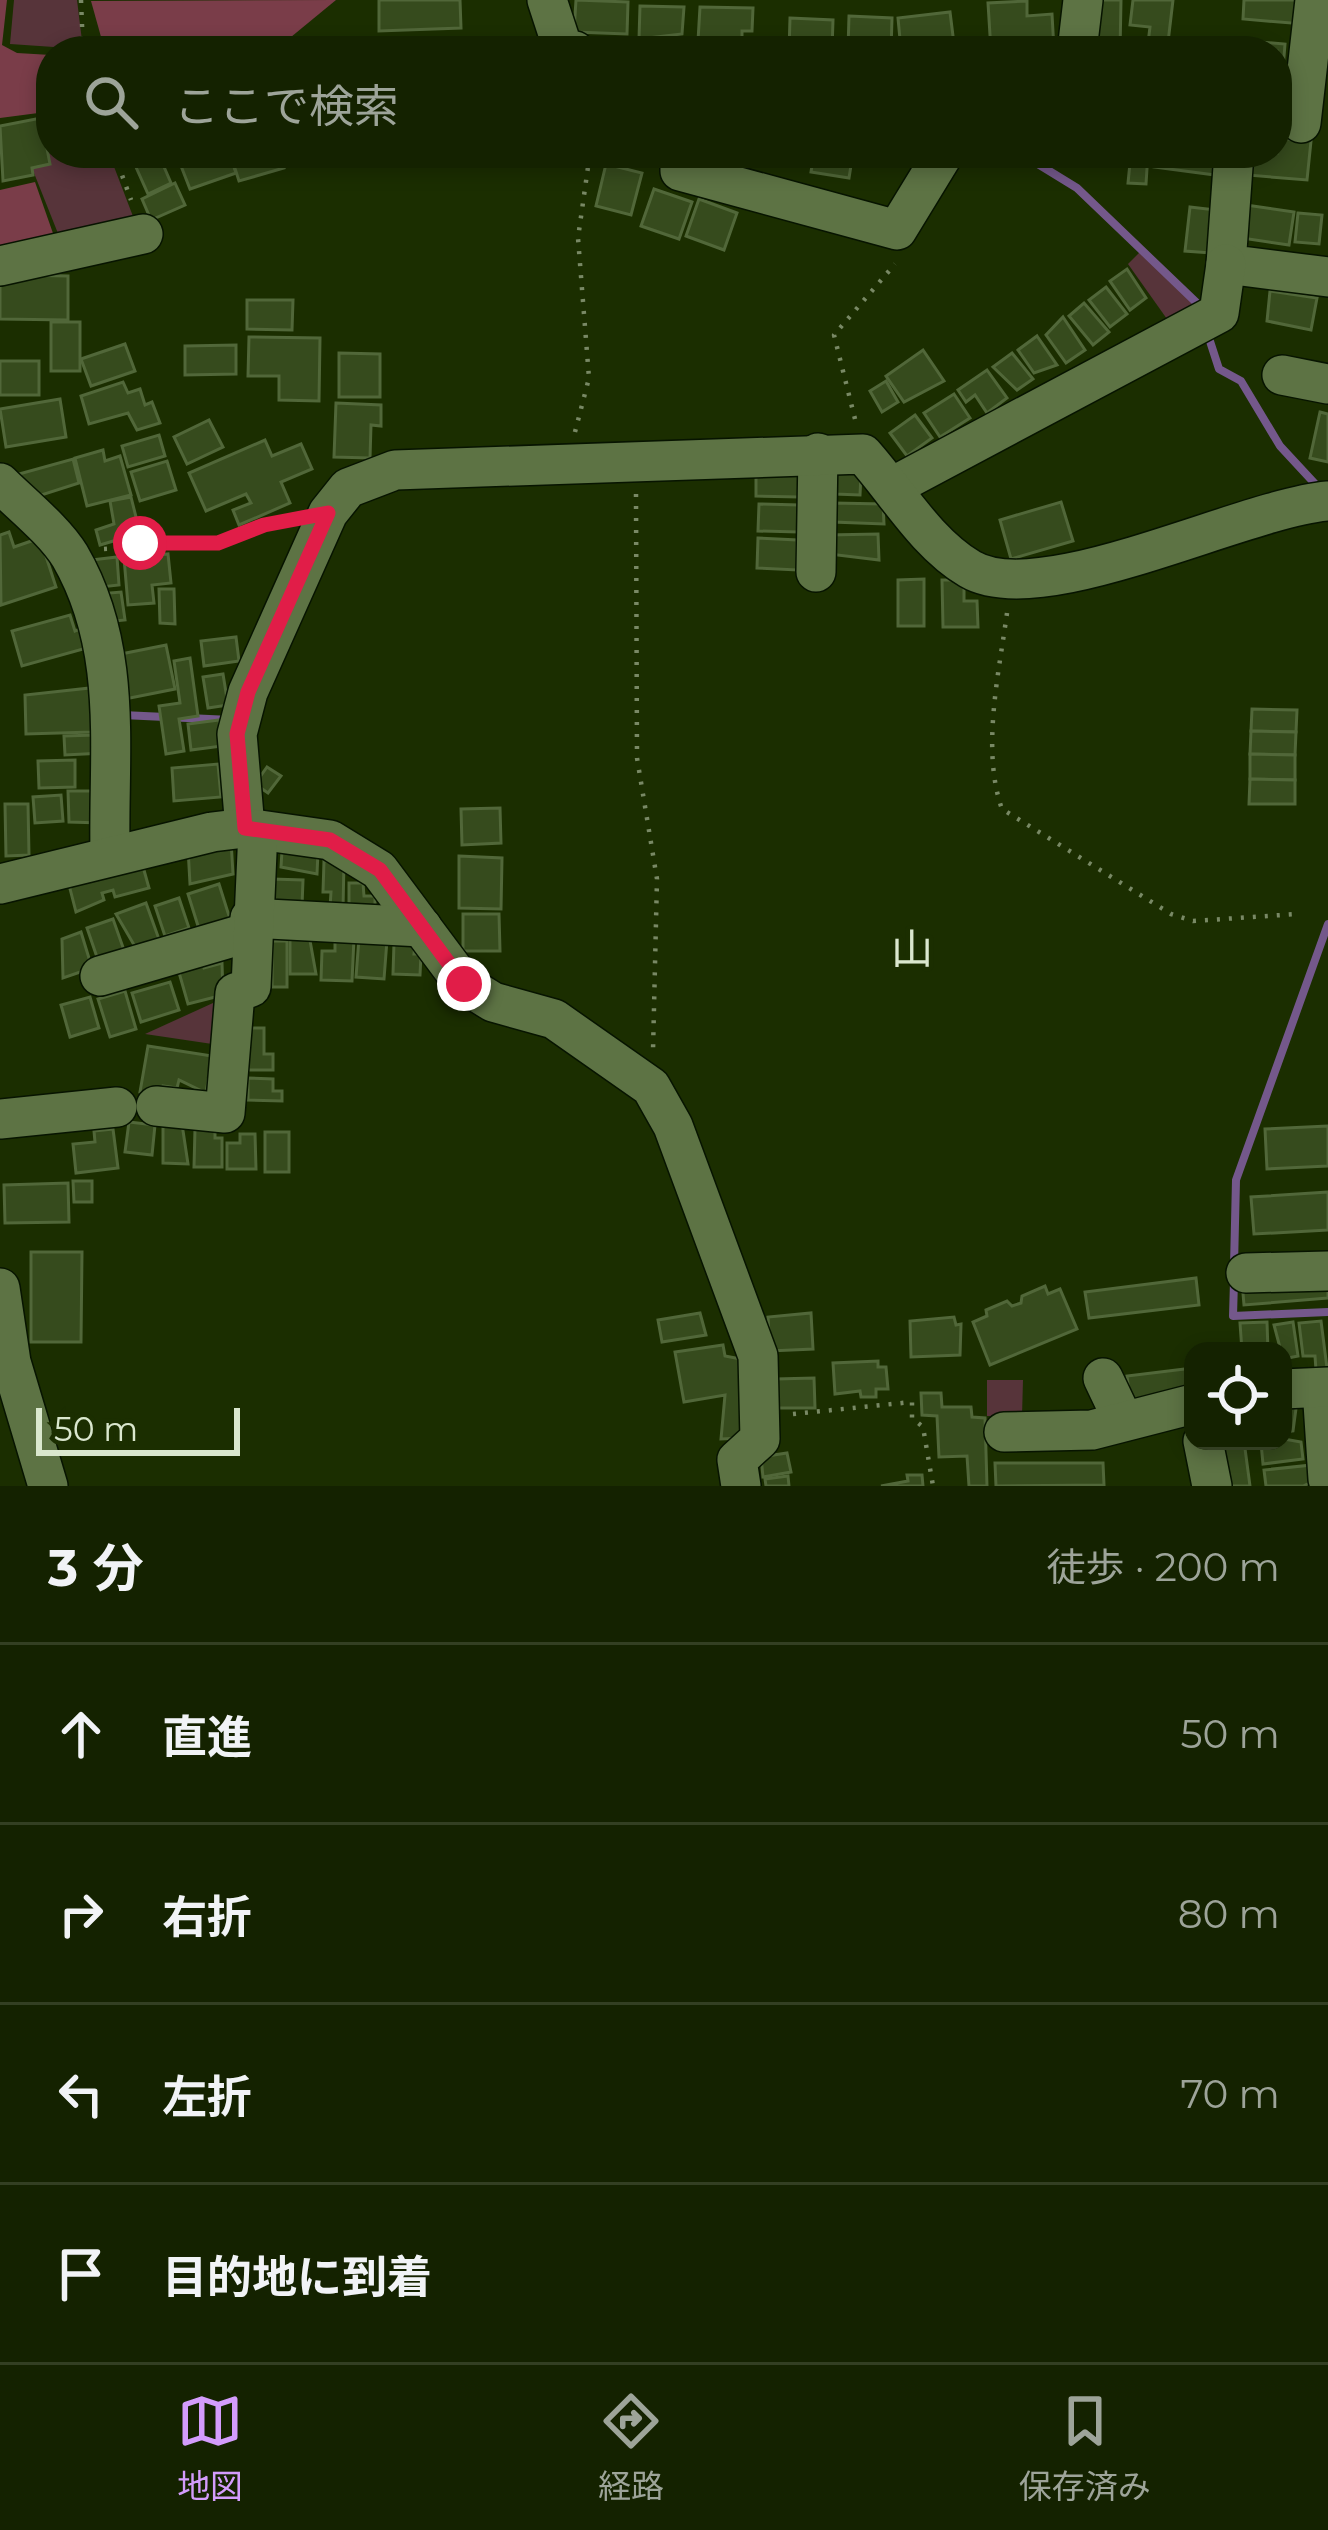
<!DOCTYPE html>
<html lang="ja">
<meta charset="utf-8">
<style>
:root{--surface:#142200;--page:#212f0f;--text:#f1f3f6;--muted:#9da499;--line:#333f22;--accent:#d39cfc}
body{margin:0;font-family:Montserrat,"Noto Sans JP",sans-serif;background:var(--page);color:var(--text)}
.controls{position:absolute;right:36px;bottom:36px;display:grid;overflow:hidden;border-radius:24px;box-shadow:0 6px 18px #0003}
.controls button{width:108px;height:108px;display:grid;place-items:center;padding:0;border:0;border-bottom:3px solid var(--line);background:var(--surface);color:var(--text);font:60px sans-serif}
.scale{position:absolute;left:36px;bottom:30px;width:204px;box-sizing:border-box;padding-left:12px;border:6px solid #dae7ce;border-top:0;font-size:33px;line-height:42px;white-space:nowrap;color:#dae7ce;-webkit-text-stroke:9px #1b2e00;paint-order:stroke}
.stop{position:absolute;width:36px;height:36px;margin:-27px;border:9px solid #e11d48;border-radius:50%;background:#fff}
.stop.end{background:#e11d48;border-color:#fff;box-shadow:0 3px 12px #0008}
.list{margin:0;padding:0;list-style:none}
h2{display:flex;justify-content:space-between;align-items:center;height:156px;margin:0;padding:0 48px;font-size:51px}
h2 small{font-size:39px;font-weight:400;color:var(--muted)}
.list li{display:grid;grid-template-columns:78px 1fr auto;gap:36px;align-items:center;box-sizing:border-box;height:180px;padding:0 48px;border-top:3px solid var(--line)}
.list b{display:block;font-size:45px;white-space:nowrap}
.list em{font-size:39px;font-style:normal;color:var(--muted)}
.icon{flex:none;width:66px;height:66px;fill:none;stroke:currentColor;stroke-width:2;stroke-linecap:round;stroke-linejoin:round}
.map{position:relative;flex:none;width:1328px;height:1486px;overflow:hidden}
.search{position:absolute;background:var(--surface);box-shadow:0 6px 18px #0003;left:36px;right:36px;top:36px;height:132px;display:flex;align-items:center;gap:30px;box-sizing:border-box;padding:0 42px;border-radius:48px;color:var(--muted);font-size:45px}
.sheet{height:876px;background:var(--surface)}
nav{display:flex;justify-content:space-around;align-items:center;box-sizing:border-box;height:168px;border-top:3px solid var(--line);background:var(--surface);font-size:33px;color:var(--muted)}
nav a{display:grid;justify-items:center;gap:6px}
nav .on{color:var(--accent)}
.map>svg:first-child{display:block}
.green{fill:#57343a}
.forest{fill:#7a3d49}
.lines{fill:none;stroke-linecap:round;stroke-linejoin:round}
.stream{stroke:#74588b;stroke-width:8}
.building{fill:#364b1d;stroke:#516739;stroke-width:3}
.minor-casing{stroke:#071400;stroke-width:42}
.path{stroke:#798965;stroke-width:4.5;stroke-dasharray:3 9;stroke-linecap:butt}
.minor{stroke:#5d7344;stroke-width:39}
.route{stroke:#e11d48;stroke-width:15}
.labels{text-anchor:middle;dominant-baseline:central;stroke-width:9;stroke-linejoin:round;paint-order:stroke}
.quarter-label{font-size:42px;fill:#dae7ce;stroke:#1b2e00}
</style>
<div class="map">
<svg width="1328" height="1486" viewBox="0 0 1328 1486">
<rect width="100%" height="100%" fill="#1b2e00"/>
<!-- green -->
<g class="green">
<path d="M14 0H77L83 49 10 44Z"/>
<path d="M51 136V153H83L113 164 134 219 63 246 32 168 45 138Z"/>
<path d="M1140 252 1198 305 1167 319 1128 264Z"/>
<path d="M224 998 219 1045 145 1034Z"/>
<path d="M987 1380H1023L1022 1416H987Z"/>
</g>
<!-- forest -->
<g class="forest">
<path d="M0 0H7L2 45 17 53 51 55V129L46 112 0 118Z"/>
<path d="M336 0 274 51H131L103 44 91 1Z"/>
<path d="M35 182 55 239 0 249V190Z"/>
</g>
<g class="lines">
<!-- stream -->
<g class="stream">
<path d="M1020 153 1077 188 1200 306"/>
<path d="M1207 332 1219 369 1241 381 1280 446 1318 487"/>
<path d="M122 715 231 720"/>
<path d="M1234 1266 1236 1180 1328 924"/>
<path d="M1234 1281 1233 1316 1328 1312"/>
</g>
</g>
<!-- building -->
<g class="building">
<path d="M379 0H460L461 28 379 31Z"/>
<path d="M576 0 628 2 627 34 574 32Z"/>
<path d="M1093 0H1121L1120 51H1091Z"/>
<path d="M1133 0H1173L1167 51H1147L1150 27 1130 25Z"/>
<path d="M1244 0H1305L1303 24 1243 19Z"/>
<path d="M1027 1V16L1052 14 1054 50 991 51 988 3Z"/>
<path d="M640 6 684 7 682 34 639 39Z"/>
<path d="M700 7 753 8 752 31H742V43L698 41Z"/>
<path d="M950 12 954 44 901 50 898 18Z"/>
<path d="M849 16 892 18 891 51 848 49Z"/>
<path d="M790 18 833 20 832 51H789Z"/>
<path d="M1225 39 1285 44 1282 82H1277V51H1224Z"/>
<path d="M41 118 50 164 32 168 33 175 3 181 0 126Z"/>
<path d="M1277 138 1311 141 1307 180 1247 175 1249 153H1277Z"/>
<path d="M137 153H158L171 183 148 194 131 156Z"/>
<path d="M176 153H229L236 173 190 189Z"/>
<path d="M230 153H280L284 168 239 181Z"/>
<path d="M759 153H798L797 162Z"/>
<path d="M814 153H853L849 178 811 172Z"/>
<path d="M1075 153H1122L1121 163 1075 158Z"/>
<path d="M1131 153H1148L1146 184 1128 183Z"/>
<path d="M1156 153H1217L1215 175 1154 167Z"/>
<path d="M606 164 642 173 631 215 596 206Z"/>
<path d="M175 183 185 205 151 220 142 199Z"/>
<path d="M654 189 692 202 679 239 641 226Z"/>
<path d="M699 199 737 213 724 250 686 236Z"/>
<path d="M1246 205 1294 212 1289 245 1242 238Z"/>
<path d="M1190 207 1216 210 1211 253 1185 251Z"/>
<path d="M1298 213 1322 215 1319 244 1295 242Z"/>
<path d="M1127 269 1146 298 1130 310 1110 281Z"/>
<path d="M15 275 68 276V320L0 319V279Z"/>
<path d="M1106 287 1127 314 1110 327 1089 300Z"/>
<path d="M1270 291 1317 298 1311 330 1267 321Z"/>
<path d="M247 300H293L292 330 247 329Z"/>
<path d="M1084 303 1109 332 1093 345 1069 316Z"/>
<path d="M1063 317 1085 350 1066 363 1046 335Z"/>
<rect x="51" y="322" width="29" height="49"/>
<path d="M1037 336 1057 365 1034 373 1018 350Z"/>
<path d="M249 337 320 338 319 401 279 400V376H248Z"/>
<path d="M125 344 135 371 91 386 81 359Z"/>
<path d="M236 345V374L185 375V346Z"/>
<path d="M923 350 944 381 904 402 886 376Z"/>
<path d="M339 353 380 354V397H339Z"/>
<path d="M1012 353 1033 379 1017 390 993 367Z"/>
<rect x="0" y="361" width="39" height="34"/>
<path d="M987 370 1007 398 987 413 975 395 966 402 958 390Z"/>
<path d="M886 381 898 402 882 412 870 391Z"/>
<path d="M123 382 128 393 140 389 145 405 152 402 160 423 137 430 128 413 89 424 81 396Z"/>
<path d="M954 394 970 418 940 437 924 413Z"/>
<path d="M60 399 66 437 6 447 0 409Z"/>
<path d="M336 403 381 405V426L371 425 370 458 334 457Z"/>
<path d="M1320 412 1328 414V462L1310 458Z"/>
<path d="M915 415 932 438 907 456 890 433Z"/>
<path d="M209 420 223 447 187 464 174 437Z"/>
<path d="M159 435 165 456 128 467 122 446Z"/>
<path d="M265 440 272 456 301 444 312 469 281 482 290 503 239 525 233 510 251 503 246 494 206 511 189 473Z"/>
<path d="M103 450 105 461 120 456 131 495 87 506 75 458Z"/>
<path d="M73 459 79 483 29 499 19 474Z"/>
<path d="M167 461 176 490 140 501 131 472Z"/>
<path d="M756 469H800L799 497 756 496Z"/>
<path d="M836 472 861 474 860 495 835 494Z"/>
<path d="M131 497 140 533 100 545 96 530 114 524 110 501Z"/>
<path d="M1061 502 1073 541 1011 559 1000 520Z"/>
<path d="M833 503 883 504 884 524 833 522Z"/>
<path d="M759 504 799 505 798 532 758 531Z"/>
<path d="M9 532 14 547 40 538 56 587 1 605 0 535Z"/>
<path d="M878 534 879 560 829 554 828 535Z"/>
<path d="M758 538 797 540V570L757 568Z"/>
<path d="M168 554 171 583 152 585 154 603 128 605 124 558Z"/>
<path d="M117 557 119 585 92 588 83 561Z"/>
<path d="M924 579V626H898V580Z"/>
<path d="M942 580H964V601H977L978 627H943Z"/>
<path d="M159 589H174L175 624 160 623Z"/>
<path d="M121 592 125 620 105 622 97 594Z"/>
<path d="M70 615 75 631 88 626 94 646 22 666 12 631Z"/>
<path d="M236 637 239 661 204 666 201 641Z"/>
<path d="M166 645 175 689 125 699 116 655Z"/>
<path d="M190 658 198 716 179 719 184 751 166 754 159 706 180 703 174 661Z"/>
<path d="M223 674 228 705 208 708 203 677Z"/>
<path d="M90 688 92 732 26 734 25 695Z"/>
<path d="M1252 709 1297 710 1296 732 1251 731Z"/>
<path d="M219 720 222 746 191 750 188 724Z"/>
<path d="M1251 731 1296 732 1295 755 1250 754Z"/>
<path d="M96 735 103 753 65 755 64 736Z"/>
<path d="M1250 754 1295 755V780L1250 779Z"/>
<path d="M75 760V787L39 788 38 761Z"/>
<path d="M218 764 221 797 174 801 172 768Z"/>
<path d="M267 767 281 776 268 793 255 784Z"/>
<path d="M1250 779 1295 780V804H1249Z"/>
<path d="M68 791H101V823L69 822Z"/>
<path d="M61 795 63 821 35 823 33 797Z"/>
<path d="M5 804H28L29 855 6 856Z"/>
<path d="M500 808 501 843 462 845 461 809Z"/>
<path d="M231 840 233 874 190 884 188 848Z"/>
<path d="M282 851 318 852 317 874 281 867Z"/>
<path d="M140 856 149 888 115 897 113 890 102 893 104 900 76 912 67 877Z"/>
<path d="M459 856 502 858 501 909 459 908Z"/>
<path d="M324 861H344L343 909 330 908 331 892H323Z"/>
<path d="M271 879 303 880 302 906 276 905Z"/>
<path d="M349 883H363L364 896H375V910H349Z"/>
<path d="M219 884 230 919 199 929 188 894Z"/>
<path d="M179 898 189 928 165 936 155 906Z"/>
<path d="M146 903 160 942 137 950 116 914Z"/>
<path d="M463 914H499L500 951H463Z"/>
<path d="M113 919 125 953 99 963 87 928Z"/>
<path d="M81 932 92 968 63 978 62 939Z"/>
<path d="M290 935H309L316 974H290Z"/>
<path d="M335 937 354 938 352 981 321 980 322 951H335Z"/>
<path d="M359 938 387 940 384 979 356 977Z"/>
<rect x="272" y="941" width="15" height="46"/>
<path d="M394 943H415L414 954H421L420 975 393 974Z"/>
<path d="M202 962 204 968 222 963 223 995 188 1004 178 969Z"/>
<path d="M170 982 179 1010 141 1022 132 993Z"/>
<path d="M125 991 136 1029 110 1037 98 999Z"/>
<path d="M90 997 99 1028 70 1037 61 1005Z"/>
<path d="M248 1028H264V1054H273V1070H248Z"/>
<path d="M148 1046 212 1056 206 1093 179 1080 177 1088 163 1086 161 1096 140 1092Z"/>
<path d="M248 1078 273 1079V1091H282V1101L248 1100Z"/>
<path d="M129 1122 155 1125 152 1155 125 1152Z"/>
<path d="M163 1124H182L188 1164 163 1163Z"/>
<path d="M1328 1126V1166L1267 1169 1265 1129Z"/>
<path d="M113 1129 118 1168 76 1173 73 1144 95 1142 94 1131Z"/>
<path d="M195 1129H215V1138H222V1167H194Z"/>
<rect x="265" y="1132" width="24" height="40"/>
<path d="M240 1134H255L256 1169H227V1143H240Z"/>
<path d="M73 1181H92V1202H74Z"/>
<path d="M68 1183 69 1222 5 1223 4 1185Z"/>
<path d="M1328 1192V1230L1254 1234 1251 1197Z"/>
<path d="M31 1252H82L81 1342H31Z"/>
<path d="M1328 1277V1298L1244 1305 1242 1282Z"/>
<path d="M1196 1278 1199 1305 1089 1318 1085 1292Z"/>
<path d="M1045 1286 1048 1294 1060 1289 1077 1329 990 1365 973 1322 987 1316 986 1310 1007 1301 1012 1306 1021 1303 1022 1296Z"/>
<path d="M700 1313 706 1335 662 1342 658 1320Z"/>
<path d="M811 1313 813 1349 770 1351 768 1317Z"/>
<path d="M954 1317 956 1325 961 1324 960 1355 911 1357 910 1321Z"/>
<path d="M1321 1321 1327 1368 1316 1370 1315 1356H1303L1299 1323Z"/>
<path d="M1267 1322 1268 1351H1242L1240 1323Z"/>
<path d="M1293 1322 1298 1356 1283 1359 1274 1325Z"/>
<path d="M723 1345 725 1356 746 1360 743 1438 721 1439 725 1395 684 1402 675 1352Z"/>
<path d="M878 1361V1367H886L888 1389H876V1397H861L860 1391 835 1394 833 1363Z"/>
<path d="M1193 1368V1393L1130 1401 1127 1376Z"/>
<path d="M814 1378 815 1408H777L776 1379Z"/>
<path d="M921 1393H941L942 1407H971L972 1417 985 1418 987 1486H969L967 1456 939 1457 937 1416 922 1415Z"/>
<path d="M1297 1401 1293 1431 1283 1432V1402Z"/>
<path d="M1284 1439 1301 1442 1303 1459 1263 1464 1261 1443Z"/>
<path d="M1222 1441H1244L1250 1486H1226Z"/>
<path d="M787 1453 791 1472 763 1477 761 1457Z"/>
<path d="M995 1463H1103L1104 1485 996 1486Z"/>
<path d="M1312 1465 1314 1481 1303 1486H1266L1264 1470Z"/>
<path d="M907 1475H922L923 1486H881L908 1481Z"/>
<path d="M788 1476 789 1486H766L765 1479Z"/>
</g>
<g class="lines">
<defs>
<g id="minor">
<path d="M547 0 563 49 575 51"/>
<path d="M1077 51 1083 0"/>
<path d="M1301 123 1315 0"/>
<path d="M680 153V171L897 230 944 153"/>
<path d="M1234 153 1226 264 1328 277"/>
<path d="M0 266 143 234"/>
<path d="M1282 375 1328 384"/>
<path d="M0 483C22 505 54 530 70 556 124 649 108 751 110 852"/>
<path d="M892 487 1219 313 1226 264"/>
<path d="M816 572 818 453"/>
<path d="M245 828 237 734 248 692 328 513 348 488 395 470 863 454C897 492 926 543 970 569 1041 611 1240 509 1328 501"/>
<path d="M0 884 212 832 245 828 330 840 379 870 464 984 493 1002 554 1019 651 1087 673 1126 758 1356 760 1439 737 1460 741 1486"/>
<path d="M250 918 422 927"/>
<path d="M100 976 250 932"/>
<path d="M156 1106 225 1113 235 993 251 987 258 830"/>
<path d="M0 1119 117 1107"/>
<path d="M1246 1273 1328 1271"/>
<path d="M0 1288 11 1362 48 1486"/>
<path d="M1103 1378 1123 1420"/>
<path d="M1322 1388 1328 1479"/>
<path d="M1283 1389 1328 1387"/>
<path d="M1004 1432 1092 1430 1193 1404"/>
<path d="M1203 1441 1212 1486"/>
</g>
</defs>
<!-- minor casing -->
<use href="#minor" class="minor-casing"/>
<!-- path -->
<g class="path">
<path d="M81 0 83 49 92 51"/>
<path d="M114 153 131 200"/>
<path d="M855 419 834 335 895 264"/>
<path d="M575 432 589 378 578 238 590 153"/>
<path d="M636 494 637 758 657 879 653 1051"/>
<path d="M104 549 218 543 286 521"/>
<path d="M1007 613C999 673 981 750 1002 809L1171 914 1193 921 1297 914"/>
<path d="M793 1414 912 1402V1418L923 1427 933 1486"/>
</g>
<!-- minor -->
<use href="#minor" class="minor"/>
</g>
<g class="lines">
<!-- route -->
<path class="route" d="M140 543H218L264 525 328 513 248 692 237 734 245 828 330 840 380 870 464 984"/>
</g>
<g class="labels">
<!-- quarter labels -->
<g class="quarter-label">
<text x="912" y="949">山</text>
</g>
</g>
</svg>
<div class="controls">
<button><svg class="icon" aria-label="locate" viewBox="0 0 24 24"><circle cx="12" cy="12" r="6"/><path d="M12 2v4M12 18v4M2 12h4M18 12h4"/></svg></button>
</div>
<div class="scale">50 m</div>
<div class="stop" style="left:140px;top:543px"></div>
<div class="stop end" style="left:464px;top:984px"></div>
<div class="search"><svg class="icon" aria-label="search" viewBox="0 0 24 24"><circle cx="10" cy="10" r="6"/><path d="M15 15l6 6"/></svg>ここで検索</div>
</div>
<section class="sheet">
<h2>3 分<small>徒歩 · 200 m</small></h2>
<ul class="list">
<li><svg class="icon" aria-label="ahead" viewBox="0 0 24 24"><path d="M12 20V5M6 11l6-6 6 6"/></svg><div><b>直進</b></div><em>50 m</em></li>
<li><svg class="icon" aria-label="right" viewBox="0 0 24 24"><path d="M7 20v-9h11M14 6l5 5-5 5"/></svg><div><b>右折</b></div><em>80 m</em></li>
<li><svg class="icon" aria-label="left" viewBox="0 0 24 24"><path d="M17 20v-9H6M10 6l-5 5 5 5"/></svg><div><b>左折</b></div><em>70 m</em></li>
<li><svg class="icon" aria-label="arrive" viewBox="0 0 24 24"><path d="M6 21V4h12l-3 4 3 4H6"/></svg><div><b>目的地に到着</b></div></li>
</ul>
</section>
<nav>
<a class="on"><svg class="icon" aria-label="map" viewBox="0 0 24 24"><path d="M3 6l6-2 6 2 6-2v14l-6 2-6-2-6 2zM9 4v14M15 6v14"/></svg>地図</a>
<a><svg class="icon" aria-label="directions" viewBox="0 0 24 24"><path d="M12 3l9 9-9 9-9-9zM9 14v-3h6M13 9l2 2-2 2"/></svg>経路</a>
<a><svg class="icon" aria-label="saved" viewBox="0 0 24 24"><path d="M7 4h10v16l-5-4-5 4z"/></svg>保存済み</a>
</nav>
